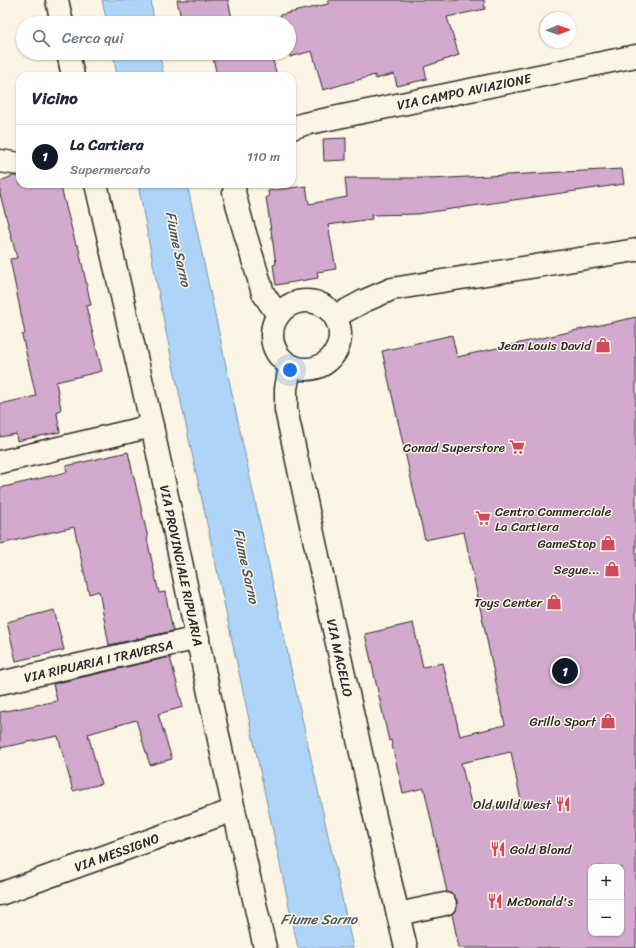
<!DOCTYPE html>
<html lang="it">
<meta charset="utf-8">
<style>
:root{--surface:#fff;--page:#f6f6f7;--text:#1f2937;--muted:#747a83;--line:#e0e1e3;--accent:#111827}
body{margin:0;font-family:Sriracha,sans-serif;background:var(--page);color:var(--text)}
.controls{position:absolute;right:12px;bottom:12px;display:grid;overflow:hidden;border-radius:8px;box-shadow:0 1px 3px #0004}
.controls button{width:36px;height:36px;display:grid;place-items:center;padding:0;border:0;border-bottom:1px solid var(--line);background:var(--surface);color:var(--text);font:20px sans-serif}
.compass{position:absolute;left:540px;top:12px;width:36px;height:36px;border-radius:50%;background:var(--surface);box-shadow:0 1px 3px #0004;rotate:89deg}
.you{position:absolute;left:290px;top:370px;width:14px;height:14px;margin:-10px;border:3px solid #fff;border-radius:50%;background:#1a73e8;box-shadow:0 0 0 6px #1a73e833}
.badge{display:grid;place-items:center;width:26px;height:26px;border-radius:50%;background:var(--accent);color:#fff;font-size:13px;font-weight:700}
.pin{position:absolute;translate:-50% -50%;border:2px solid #fff;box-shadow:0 1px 4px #0006}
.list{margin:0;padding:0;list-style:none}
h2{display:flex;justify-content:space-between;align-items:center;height:52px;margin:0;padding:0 16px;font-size:17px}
h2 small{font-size:13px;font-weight:400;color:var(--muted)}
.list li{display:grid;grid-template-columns:26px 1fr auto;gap:12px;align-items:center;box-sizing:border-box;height:64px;padding:0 16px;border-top:1px solid var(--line)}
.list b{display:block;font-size:15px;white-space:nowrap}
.list p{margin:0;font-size:13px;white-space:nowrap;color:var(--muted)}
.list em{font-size:13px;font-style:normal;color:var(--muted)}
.icon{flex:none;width:22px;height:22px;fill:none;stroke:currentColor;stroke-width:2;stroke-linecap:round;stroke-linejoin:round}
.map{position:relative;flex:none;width:636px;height:948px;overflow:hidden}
.search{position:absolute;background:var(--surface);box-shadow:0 1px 3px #0004;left:16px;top:16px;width:280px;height:44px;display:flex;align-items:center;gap:10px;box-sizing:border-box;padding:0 14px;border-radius:22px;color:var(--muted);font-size:15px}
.panel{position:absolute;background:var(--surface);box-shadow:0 1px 3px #0004;left:16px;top:72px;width:280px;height:116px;border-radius:12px}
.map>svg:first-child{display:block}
.water{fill:#aed5f8;stroke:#7a91a6}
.building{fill:#d3a9ce;stroke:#2b2b2b;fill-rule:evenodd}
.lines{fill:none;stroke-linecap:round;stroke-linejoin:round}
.street-casing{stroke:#2b2b2b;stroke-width:25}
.secondary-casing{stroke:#2b2b2b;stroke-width:25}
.street{stroke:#fcf5e5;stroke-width:22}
.secondary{stroke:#fcf5e5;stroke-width:22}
.labels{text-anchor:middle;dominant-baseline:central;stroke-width:3;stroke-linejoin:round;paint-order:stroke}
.street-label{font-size:13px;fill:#2b2b2b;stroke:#fcf5e5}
.poi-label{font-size:13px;fill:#2b2b2b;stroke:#fcf5e5;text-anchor:end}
.water-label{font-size:14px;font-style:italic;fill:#4c565e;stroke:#fcf5e5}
</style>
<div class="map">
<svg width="636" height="948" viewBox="0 0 636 948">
<rect width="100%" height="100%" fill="#fcf5e5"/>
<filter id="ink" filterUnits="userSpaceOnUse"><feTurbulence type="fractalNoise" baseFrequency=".025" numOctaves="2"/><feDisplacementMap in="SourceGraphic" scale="8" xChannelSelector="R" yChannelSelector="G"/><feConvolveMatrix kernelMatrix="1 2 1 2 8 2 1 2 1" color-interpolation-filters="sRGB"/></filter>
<g filter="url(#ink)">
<!-- water -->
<g class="water">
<path d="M102 0H151L154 23H107Z"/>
<path d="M113 53H159L164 76H117Z"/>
<path d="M138 184H187L293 678 353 948H298L166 332Z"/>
</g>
<!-- building -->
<g class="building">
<path d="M177 0H228L233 23H182Z"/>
<path d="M328 0H484L485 9 447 17 459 55 424 67 427 79 397 86 394 74 375 79V75L323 90 312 51 290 57 289 23H282L280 15 328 4Z"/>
<path d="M212 53H271L277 76H217Z"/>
<path d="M346 138V160L324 161 323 139Z"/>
<path d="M622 169 624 184 417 214 371 215 372 219 328 225 336 269 317 272 318 278 276 285 273 265 276 264 266 197H269L268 191 306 186 309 204 347 197 345 178H430V179Z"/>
<path d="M13 176H20V184H60L76 245H78L91 305 86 306 102 371 56 382 61 409 57 413 60 432 17 441 16 434 0 437V404L36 396 22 335 25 334 10 259 17 258 0 194V181Z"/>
<path d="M636 317V948H459L452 914 457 908V901L454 895 447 892 424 788 403 793 391 740 389 741 365 634 413 623 423 667 443 663 460 736 505 725 464 532 425 540 382 351 452 335 457 357ZM511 752 521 801 473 811 461 763ZM591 867H621V933H591Z"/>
<path d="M128 452 148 538 147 539 159 593 165 592 173 631 109 645 99 591 89 594 74 527 0 544V488L67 472 66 466Z"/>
<path d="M54 610 64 650 16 661 7 622Z"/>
<path d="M170 657 183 707 158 714 172 759 150 765 136 720 88 734 101 784 73 791 58 736 0 748V712L57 701 53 684Z"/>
</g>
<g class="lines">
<defs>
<g id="street">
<path id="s1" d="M292 128 304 124 636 56"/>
<path d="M0 161 20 164"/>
<path d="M235 184 234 192 242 223 263 293 278 315"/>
<circle cx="306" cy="335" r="34"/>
<path d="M336 316 364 301 392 289 636 250"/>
<path id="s2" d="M290 366 286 389V410L375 817 406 948"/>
<path d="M0 462 152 426"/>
<path id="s3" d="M0 683 198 638"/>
<path id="s4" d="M0 894 234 810"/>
<path d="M398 914 445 904"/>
</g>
<g id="secondary">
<path d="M57 0 62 23"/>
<path d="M68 53 73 76"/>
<path id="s5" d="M96 184 152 426 234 810 265 948"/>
</g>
</defs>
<!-- street casing -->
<use href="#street" class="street-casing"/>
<!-- secondary casing -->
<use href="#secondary" class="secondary-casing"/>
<!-- street -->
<use href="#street" class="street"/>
<!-- secondary -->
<use href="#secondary" class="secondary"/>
</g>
</g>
<!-- icons -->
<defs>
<symbol id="shop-bare" viewBox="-9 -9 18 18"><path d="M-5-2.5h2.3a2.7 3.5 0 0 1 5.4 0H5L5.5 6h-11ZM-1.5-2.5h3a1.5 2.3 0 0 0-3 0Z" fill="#d1495b" stroke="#fcf5e5" stroke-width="2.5" paint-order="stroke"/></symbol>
<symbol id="supermarket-bare" viewBox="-9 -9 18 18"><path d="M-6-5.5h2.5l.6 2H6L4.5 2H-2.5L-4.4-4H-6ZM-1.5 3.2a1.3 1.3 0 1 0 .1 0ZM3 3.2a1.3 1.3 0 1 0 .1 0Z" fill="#d1495b" stroke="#fcf5e5" stroke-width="2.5" paint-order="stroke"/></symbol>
<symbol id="restaurant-bare" viewBox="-9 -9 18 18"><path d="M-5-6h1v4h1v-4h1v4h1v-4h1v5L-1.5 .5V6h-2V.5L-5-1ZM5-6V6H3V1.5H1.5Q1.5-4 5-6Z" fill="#d1495b" stroke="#fcf5e5" stroke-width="2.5" paint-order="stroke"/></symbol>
</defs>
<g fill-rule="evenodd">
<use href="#shop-bare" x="592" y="334" width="22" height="22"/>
<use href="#supermarket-bare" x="506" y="436" width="22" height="22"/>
<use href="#supermarket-bare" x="472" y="507" width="22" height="22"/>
<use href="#shop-bare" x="597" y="532" width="22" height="22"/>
<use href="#shop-bare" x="601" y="558" width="22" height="22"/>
<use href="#shop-bare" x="543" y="591" width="22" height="22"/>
<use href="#shop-bare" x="597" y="710" width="22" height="22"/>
<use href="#restaurant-bare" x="552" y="793" width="22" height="22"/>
<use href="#restaurant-bare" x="487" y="838" width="22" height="22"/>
<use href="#restaurant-bare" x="484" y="890" width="22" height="22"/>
</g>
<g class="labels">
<!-- street labels -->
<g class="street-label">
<text stroke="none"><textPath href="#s1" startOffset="176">VIA CAMPO AVIAZIONE</textPath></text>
<text stroke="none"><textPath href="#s5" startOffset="391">VIA PROVINCIALE RIPUARIA</textPath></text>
<text stroke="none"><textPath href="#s2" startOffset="298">VIA MACELLO</textPath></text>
<text stroke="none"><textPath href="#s3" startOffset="101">VIA RIPUARIA I TRAVERSA</textPath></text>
<text stroke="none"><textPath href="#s4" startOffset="124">VIA MESSIGNO</textPath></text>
</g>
<!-- poi labels -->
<g class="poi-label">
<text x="591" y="345">Jean Louis David</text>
<text x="505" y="447">Conad Superstore</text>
<text x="495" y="511" text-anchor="start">Centro Commerciale<tspan x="495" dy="15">La Cartiera</tspan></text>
<text x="596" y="543">GameStop</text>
<text x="600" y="569">Segue...</text>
<text x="542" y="602">Toys Center</text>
<text x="596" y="721">Grillo Sport</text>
<text x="551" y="804">Old Wild West</text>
<text x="510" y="849" text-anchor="start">Gold Blond</text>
<text x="507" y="901" text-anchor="start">McDonald's</text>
</g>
<!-- water labels -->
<g class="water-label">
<text transform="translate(178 249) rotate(78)">Fiume Sarno</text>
<text transform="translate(246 566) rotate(78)">Fiume Sarno</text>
<text x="319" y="919">Fiume Sarno</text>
</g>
</g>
</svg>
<div class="controls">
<button>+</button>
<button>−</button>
</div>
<svg class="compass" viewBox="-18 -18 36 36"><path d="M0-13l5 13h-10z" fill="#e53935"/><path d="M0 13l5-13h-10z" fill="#747a83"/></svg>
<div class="you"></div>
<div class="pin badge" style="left:565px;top:671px">1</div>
<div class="search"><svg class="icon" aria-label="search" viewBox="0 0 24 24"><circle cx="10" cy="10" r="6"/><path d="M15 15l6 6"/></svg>Cerca qui</div>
<section class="panel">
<h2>Vicino<small></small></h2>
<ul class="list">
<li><span class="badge">1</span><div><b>La Cartiera</b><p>Supermercato</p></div><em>110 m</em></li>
</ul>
</section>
</div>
